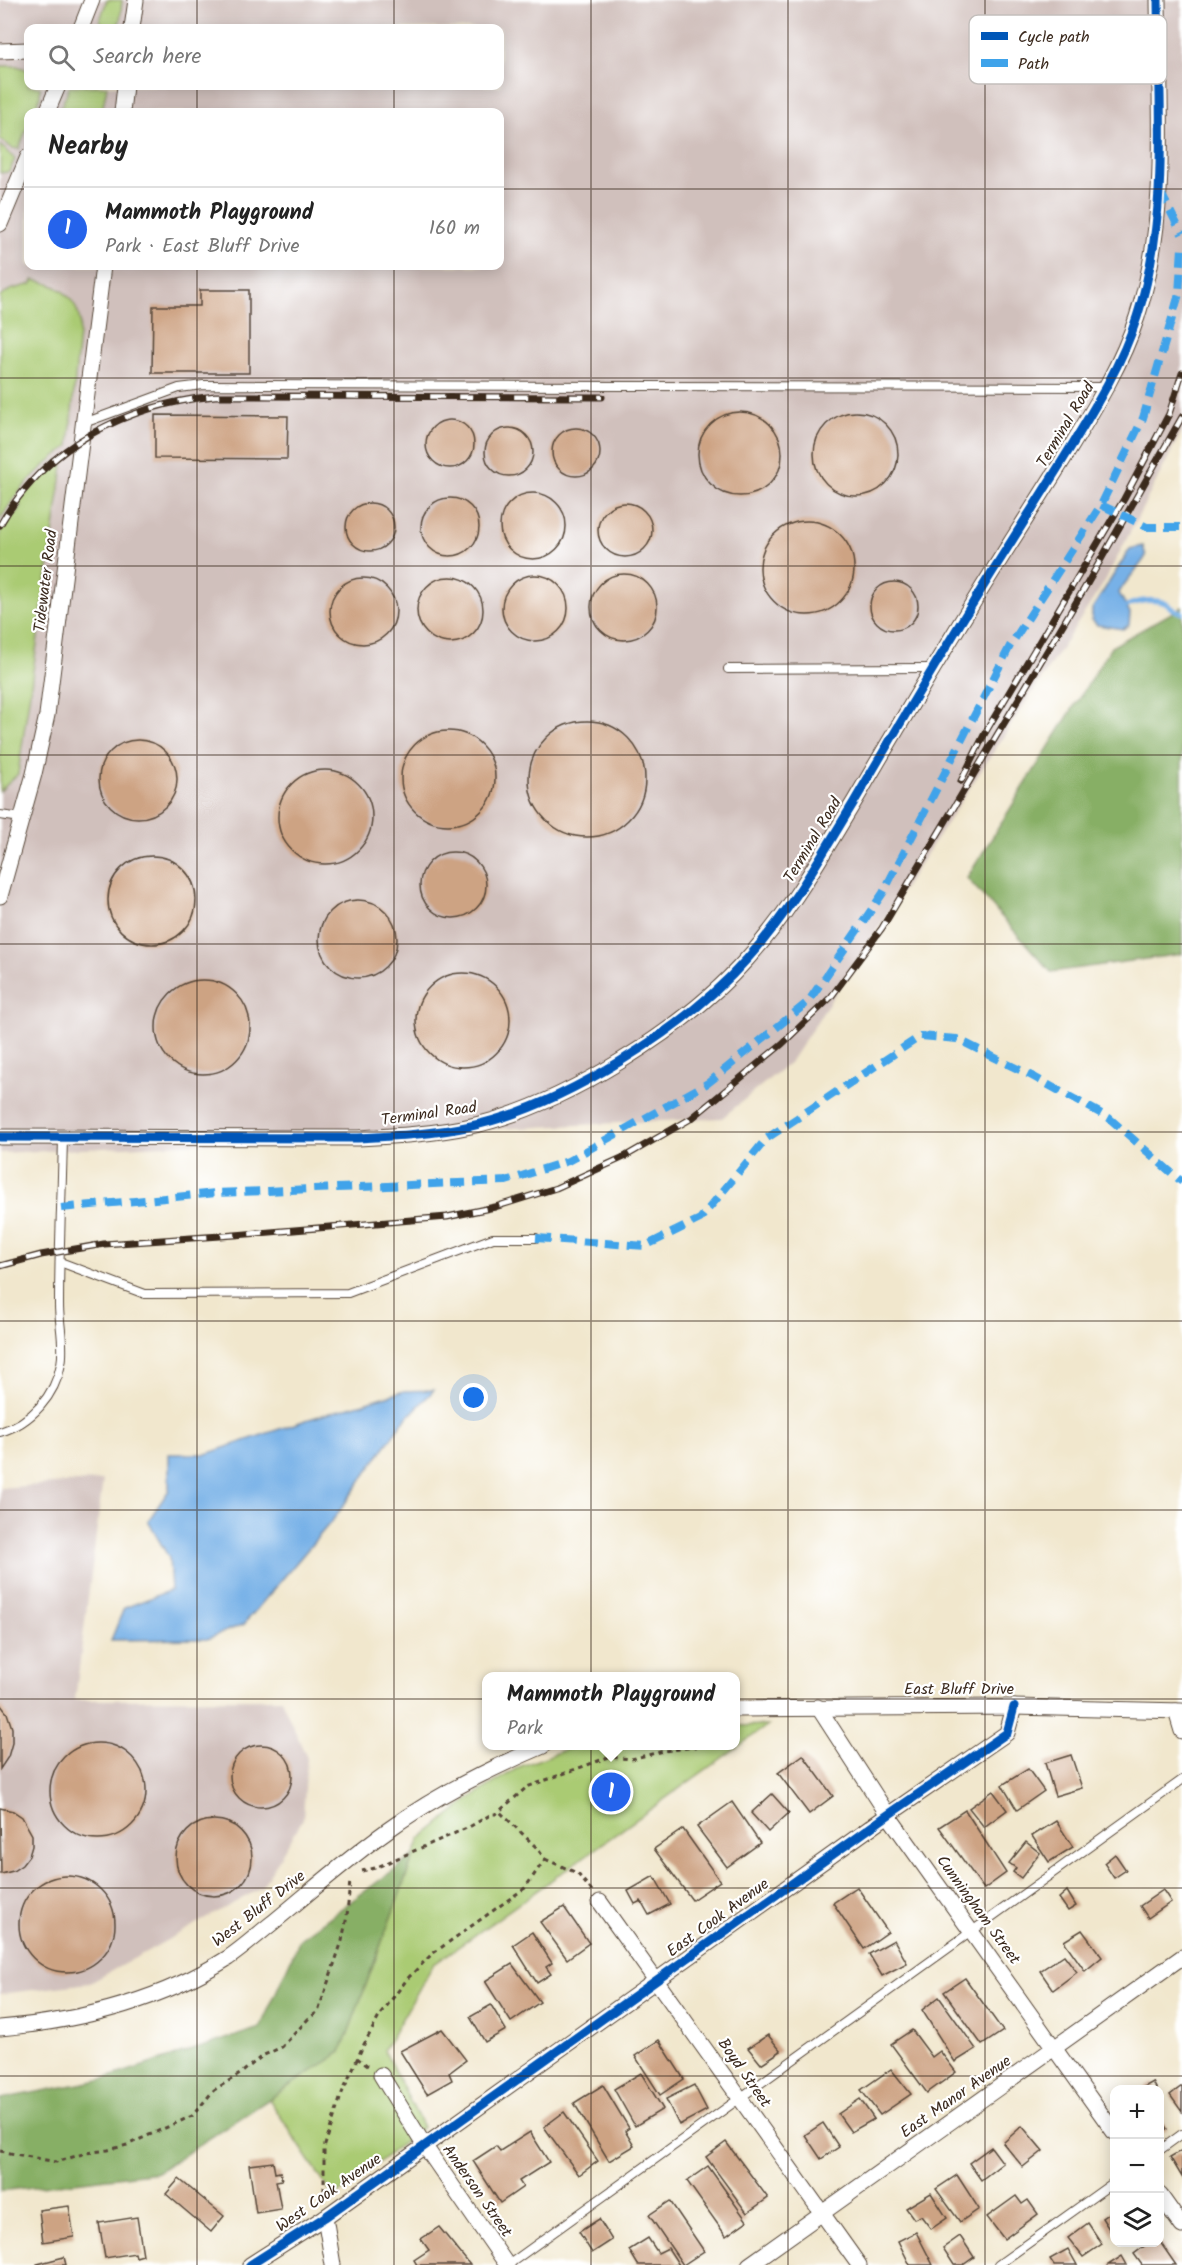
<!DOCTYPE html>
<meta charset="utf-8">
<style>
:root{--surface:#fff;--page:#f2f2f2;--text:#222;--muted:#767676;--line:#e0e0e0;--accent:#2563eb}
body{margin:0;font-family:Kalam,sans-serif;background:var(--page);color:var(--text)}
.controls{position:absolute;right:18px;bottom:18px;display:grid;overflow:hidden;border-radius:12px;box-shadow:0 3px 15px #0003}
.controls button{width:54px;height:54px;display:grid;place-items:center;padding:0;border:0;border-bottom:2px solid var(--line);background:var(--surface);color:var(--text);font:30px sans-serif}
.you{position:absolute;left:474px;top:1398px;width:21px;height:21px;margin:-15px;border:4px solid #fff;border-radius:50%;background:#1a73e8;box-shadow:0 0 0 9px #1a73e833}
.badge{display:grid;place-items:center;width:39px;height:39px;border-radius:50%;background:var(--accent);color:#fff;font-size:20px;font-weight:700}
.pin{position:absolute;translate:-50% -50%;border:3px solid #fff;box-shadow:0 2px 6px #0006}
.popup{position:absolute;left:482px;top:1672px;width:258px;height:78px;box-sizing:border-box;display:grid;place-content:center;border-radius:12px;background:var(--surface);filter:drop-shadow(0 2px 4px #0005);font-size:20px;white-space:nowrap;color:var(--muted)}
.popup b{font-size:22px;color:var(--text)}
.popup::after{content:'';position:absolute;left:50%;top:100%;margin-left:-12px;border:12px solid transparent;border-top-color:var(--surface)}
.list{margin:0;padding:0;list-style:none}
h2{display:flex;justify-content:space-between;align-items:center;height:78px;margin:0;padding:0 24px;font-size:26px}
h2 small{font-size:20px;font-weight:400;color:var(--muted)}
.list li{display:grid;grid-template-columns:39px 1fr auto;gap:18px;align-items:center;box-sizing:border-box;height:84px;padding:0 24px;border-top:2px solid var(--line)}
.list b{display:block;font-size:22px;white-space:nowrap}
.list p{margin:0;font-size:20px;white-space:nowrap;color:var(--muted)}
.list em{font-size:20px;font-style:normal;color:var(--muted)}
.icon{flex:none;width:33px;height:33px;fill:none;stroke:currentColor;stroke-width:2;stroke-linecap:round;stroke-linejoin:round}
.map{position:relative;flex:none;width:1182px;height:2265px;overflow:hidden}
.search{position:absolute;background:var(--surface);box-shadow:0 3px 15px #0003;left:24px;top:24px;width:480px;height:66px;display:flex;align-items:center;gap:15px;box-sizing:border-box;padding:0 21px;border-radius:12px;color:var(--muted);font-size:22px}
.panel{position:absolute;background:var(--surface);box-shadow:0 3px 15px #0003;left:24px;top:108px;width:480px;height:162px;border-radius:12px}
.map>svg:first-child{display:block}
.industrial{fill:#d0c0bc;fill-rule:evenodd}
.green{fill:#aacb73;stroke:#727a48;stroke-width:1.5}
.forest{fill:#87af65;stroke:#616c42;stroke-width:1.5}
.water{fill:#77b1e7;stroke:#596e82;stroke-width:1.5}
.lines{fill:none;stroke-linecap:round;stroke-linejoin:round}
.stream{stroke:#77b1e7;stroke-width:5}
.building{fill:#cda383}
.service-casing{stroke:#564638;stroke-width:10}
.minor-casing{stroke:#564638;stroke-width:17}
.path{stroke:#564638;stroke-width:3;stroke-dasharray:4.5 4.5;stroke-linecap:butt}
.service{stroke:#fff;stroke-width:8}
.minor{stroke:#fff;stroke-width:15}
.rail-casing{stroke:#3b2a1e;stroke-width:7}
.rail{stroke:#fff;stroke-width:4.5;stroke-dasharray:14;stroke-linecap:butt}
.quiet{stroke:#3fa3ea;stroke-width:8;stroke-dasharray:15 8;stroke-linecap:butt}
.cycleway-casing{stroke:#fff;stroke-width:13}
.cycleway{stroke:#0057b8;stroke-width:9}
.grid{fill:none;stroke:#3b2a1e;stroke-width:1.5;stroke-opacity:0.55}
.labels{text-anchor:middle;dominant-baseline:central;stroke-width:4.5;stroke-linejoin:round;paint-order:stroke}
.street-label{font-size:16px;fill:#3b2a1e;stroke:#fff}
.key{fill:#fff;stroke:#c4bfbc;stroke-width:1.5}
.key-label{font-size:16px;fill:#3b2a1e}
</style>
<div class="map">
<svg width="1182" height="2265" viewBox="0 0 1182 2265">
<rect width="100%" height="100%" fill="#fff"/>
<filter id="ink" filterUnits="userSpaceOnUse"><feTurbulence type="fractalNoise" baseFrequency=".0167" numOctaves="2"/><feDisplacementMap in="SourceGraphic" scale="12" xChannelSelector="R" yChannelSelector="G"/><feConvolveMatrix kernelMatrix="1 2 1 2 8 2 1 2 1" color-interpolation-filters="sRGB"/></filter>
<filter id="wash" filterUnits="userSpaceOnUse"><feTurbulence type="fractalNoise" baseFrequency=".008" numOctaves="4" result="noise"/><feDisplacementMap in="SourceGraphic" scale="24" xChannelSelector="R" yChannelSelector="G"/><feGaussianBlur stdDeviation="1.35" result="paint"/><feColorMatrix in="noise" values="0 0 0 0 0 0 0 0 0 0 0 0 0 0 0 0 0 1.4 0 .05"/><feComposite in="paint" operator="in"/></filter>
<g filter="url(#wash)">
<rect width="100%" height="100%" fill="#f1e7cd"/>
<!-- industrial -->
<g class="industrial">
<path d="M0 0H1182V431L1104 583 791 1061 722 1118 0 1153ZM28 28H500V86H28ZM28 112H500V266H28Z"/>
<path d="M103 1480 75 1700 281 1699 307 1758 303 1819 261 1888 90 1983 0 1994V1488Z"/>
</g>
<!-- green -->
<g class="green">
<path d="M107 0H122L120 21 117 26 110 28 102 24 100 20Z"/>
<path d="M0 66H17L28 70V86L40 87V97L34 112H28V125L19 149 12 148 0 139Z"/>
<path d="M70 86H107L102 112H59Z"/>
<path d="M0 145 15 159 10 170 7 172 0 173Z"/>
<path d="M33 280C57 283 77 297 80 322L69 446C41 466 17 490 0 520V297L10 290 32 284Z"/>
<path d="M59 460 63 466 18 774 0 791V531L12 511 16 513 21 506 17 502Z"/>
<path d="M768 1725 433 1965 384 2050 423 2127 334 2198 269 2099 341 2052 420 1839 473 1796 519 1767 567 1749 586 1746H736V1726Z"/>
</g>
<!-- forest -->
<g class="forest">
<path d="M1182 607V954L1051 972 967 878 1111 647Z"/>
<path d="M414 1855 341 2052 158 2172 0 2191V2099L100 2080 260 2028 300 1939Z"/>
</g>
<!-- water -->
<g class="water">
<path d="M1143 546 1146 556C1138 570 1126 579 1119 593L1130 613 1129 625 1123 629 1097 625 1092 620V609L1130 549Z"/>
<path d="M434 1390 401 1424 336 1516 244 1624 207 1639 111 1640 124 1608 171 1590 169 1558 148 1521 169 1490V1454H206L306 1420 404 1391Z"/>
</g>
<g class="lines">
<!-- stream -->
<path class="stream" d="M1127 606C1137 601 1154 598 1165 603 1172 607 1173 611 1182 613"/>
</g>
<g id="blocks">
<!-- building -->
<g class="building">
<path d="M200 290H249V373H152L153 306H200Z"/>
<circle cx="856" cy="454" r="42"/>
<circle cx="740" cy="454" r="42"/>
<path d="M155 415 288 416 287 459 155 458Z"/>
<circle cx="450" cy="444" r="24"/>
<circle cx="576" cy="452" r="24"/>
<circle cx="509" cy="452" r="24"/>
<circle cx="533" cy="526" r="33"/>
<circle cx="450" cy="527" r="29"/>
<circle cx="370" cy="527" r="24"/>
<circle cx="625" cy="530" r="27"/>
<circle cx="807" cy="568" r="47"/>
<circle cx="624" cy="607" r="33"/>
<circle cx="535" cy="608" r="33"/>
<circle cx="450" cy="610" r="33"/>
<circle cx="363" cy="611" r="33"/>
<circle cx="894" cy="606" r="24"/>
<circle cx="587" cy="779" r="58"/>
<circle cx="448" cy="778" r="47"/>
<circle cx="138" cy="779" r="39"/>
<circle cx="325" cy="817" r="47"/>
<circle cx="453" cy="885" r="33"/>
<circle cx="152" cy="900" r="44"/>
<circle cx="358" cy="939" r="39"/>
<circle cx="463" cy="1020" r="47"/>
<circle cx="203" cy="1027" r="47"/>
<path d="M0 1704 7 1713 12 1728V1743L8 1757 0 1769Z"/>
<circle cx="98" cy="1791" r="48"/>
<circle cx="261" cy="1776" r="31"/>
<path d="M803 1755 833 1796 809 1814 778 1773Z"/>
<path d="M1071 1755 1082 1788 1055 1796 1045 1763Z"/>
<path d="M1028 1769 1044 1791 1017 1810 1002 1785Z"/>
<path d="M993 1791 1007 1810 984 1827 969 1808Z"/>
<path d="M772 1794 789 1813 768 1832 751 1813Z"/>
<path d="M732 1802 760 1843 727 1867 697 1827Z"/>
<path d="M0 1808 13 1811 22 1817 32 1835V1846L29 1856 22 1865 13 1871 1 1874Z"/>
<path d="M965 1810 1006 1873 984 1889 939 1827Z"/>
<circle cx="214" cy="1858" r="38"/>
<path d="M1056 1821 1073 1847 1049 1862 1032 1836Z"/>
<path d="M683 1829 720 1881 692 1900 654 1849Z"/>
<path d="M1026 1842 1040 1853 1021 1878 1013 1872 1016 1868 1009 1863Z"/>
<path d="M1115 1854 1126 1870 1114 1878 1104 1863Z"/>
<path d="M654 1876 670 1904 649 1915 641 1901 635 1904 628 1891Z"/>
<circle cx="67" cy="1924" r="48"/>
<path d="M857 1887 888 1932 864 1949 833 1903Z"/>
<path d="M1163 1890 1171 1902 1148 1918 1140 1906Z"/>
<path d="M1067 1891 1076 1906 1068 1911 1059 1898Z"/>
<path d="M564 1907 589 1943 567 1959 540 1922Z"/>
<path d="M1082 1930 1102 1957 1085 1971 1064 1941Z"/>
<path d="M532 1932 552 1963 546 1967 551 1974 537 1983 513 1945Z"/>
<path d="M894 1940 907 1963 882 1976 869 1954Z"/>
<path d="M1064 1955 1077 1972 1053 1990 1040 1971Z"/>
<path d="M512 1964 540 2002 511 2022 485 1981Z"/>
<path d="M965 1978 1003 2031 982 2045 944 1992Z"/>
<path d="M939 1997 976 2049 955 2062 922 2010Z"/>
<path d="M491 2005 506 2030 485 2042 470 2017Z"/>
<path d="M442 2029 466 2060 449 2073 452 2080 427 2094 400 2051Z"/>
<path d="M912 2030 932 2057 940 2051 956 2072 927 2093 891 2044Z"/>
<path d="M768 2035 781 2051 761 2064 748 2048Z"/>
<path d="M659 2040 684 2079 660 2095 635 2056Z"/>
<path d="M891 2069 911 2094 880 2115 861 2090Z"/>
<path d="M641 2073 663 2109 635 2126 614 2089Z"/>
<path d="M1153 2082 1157 2090H1139Z"/>
<path d="M603 2085 629 2128 625 2131 634 2146 609 2161 574 2103Z"/>
<path d="M694 2085 707 2110 679 2125 666 2099Z"/>
<path d="M1182 2086V2112L1170 2095Z"/>
<path d="M860 2099 874 2119 851 2132 838 2114Z"/>
<path d="M564 2112 598 2161 579 2175 544 2127Z"/>
<path d="M1160 2117 1167 2129 1160 2133Z"/>
<path d="M823 2123 839 2147 821 2159 805 2135Z"/>
<path d="M1022 2126 1043 2151 1023 2167 1003 2143Z"/>
<path d="M530 2132 549 2162 519 2181 523 2187 500 2203 473 2161 496 2146 500 2151Z"/>
<path d="M726 2142 768 2198 747 2213 706 2157Z"/>
<path d="M991 2147 1003 2163 981 2180 969 2163Z"/>
<path d="M1182 2150V2177L1170 2157Z"/>
<path d="M273 2162 275 2173 280 2172 282 2180 276 2181 281 2209 256 2213 249 2165Z"/>
<path d="M708 2166 747 2221 726 2236 687 2181Z"/>
<path d="M957 2175 979 2209 960 2222 936 2189Z"/>
<path d="M179 2179 224 2216 211 2232 166 2194Z"/>
<path d="M931 2193 947 2218 931 2229 921 2216 914 2219 906 2208Z"/>
<path d="M1016 2196 1022 2204 1028 2200 1038 2214 1004 2239 987 2217Z"/>
<path d="M670 2201 704 2251 683 2265 649 2215Z"/>
<path d="M69 2206 74 2237 43 2242 39 2210Z"/>
<path d="M1114 2210V2237L1102 2218Z"/>
<path d="M137 2217 143 2255 136 2257 135 2253 105 2258 99 2223Z"/>
<path d="M599 2219 612 2240 592 2253 579 2232Z"/>
<path d="M1088 2223 1102 2244 1083 2257 1068 2238Z"/>
<path d="M439 2227 470 2265H417L414 2260 429 2250 421 2239Z"/>
<path d="M916 2232 933 2265H910L898 2241Z"/>
<path d="M960 2236 974 2257 963 2265H954L943 2248Z"/>
<path d="M648 2238 658 2253 668 2248 679 2265H638L629 2250Z"/>
<path d="M1150 2242H1160L1176 2265H1142L1134 2254Z"/>
<path d="M1068 2249 1077 2265H1054L1050 2259Z"/>
<path d="M1122 2256 1127 2265H1108Z"/>
<path d="M64 2257 66 2265H37V2264Z"/>
</g>
</g>
</g>
<g filter="url(#ink)">
<use href="#blocks" fill-opacity="0" stroke="#564638" stroke-width="1.5"/>
<g class="lines">
<defs>
<g id="service">
<path d="M84 423 179 388 203 385 1108 387"/>
<path d="M728 669 933 668"/>
<path d="M0 815 22 818"/>
<path d="M60 1262 145 1294 348 1293 493 1238H536"/>
<path d="M0 1432C31 1423 55 1396 61 1364 65 1346 59 1324 59 1305 59 1248 62 1192 63 1136"/>
<path d="M1160 2150 1182 2134"/>
<path d="M508 2265 1182 1780"/>
<path d="M998 2265 1114 2182"/>
</g>
<g id="minor">
<path d="M81 28 92 0"/>
<path d="M132 28 136 0"/>
<path d="M0 51 28 50"/>
<path d="M47 112 58 86"/>
<path d="M122 112 125 86"/>
<path d="M0 224 28 157"/>
<path d="M0 896 34 774 47 715 103 266"/>
<path d="M0 1137 358 1138C396 1136 434 1134 471 1126 563 1106 685 1029 747 959 790 912 821 856 854 802 892 737 931 671 971 606 1004 552 1039 499 1072 445 1097 404 1122 363 1137 317 1170 216 1159 105 1158 0"/>
<path d="M818 1707 888 1815 1114 2132"/>
<path d="M736 1709 1014 1707 1182 1711"/>
<path d="M1176 1711 1182 1731"/>
<path d="M600 1902 859 2265"/>
<path d="M0 2028C80 2021 160 2001 228 1958 243 1948 257 1935 271 1924 309 1893 347 1859 388 1830 435 1796 489 1769 543 1746"/>
<path d="M381 2075 424 2145 507 2265"/>
<path d="M1160 2195 1182 2226"/>
<path d="M325 2217 333 2265"/>
<path d="M250 2265 325 2217 888 1815 1007 1733 1014 1707"/>
<path d="M749 2265 1182 1957"/>
</g>
</defs>
<!-- service casing -->
<use href="#service" class="service-casing"/>
<!-- minor casing -->
<use href="#minor" class="minor-casing"/>
<!-- path -->
<g class="path">
<path d="M545 1859 577 1873 592 1891"/>
<path d="M362 1871 375 1868 469 1827 492 1814H496L527 1787 609 1757 631 1759 664 1751 702 1746"/>
<path d="M357 2058 368 2066"/>
<path d="M0 2151 56 2162 86 2153 108 2150 127 2145 192 2116 214 2090 240 2074 262 2056 282 2047 309 2018 318 2012 342 1941 347 1916 350 1880"/>
<path d="M324 2200V2148L342 2093 362 2048 380 2015 408 1978 432 1954 525 1888 545 1859 537 1848 499 1811"/>
</g>
<!-- service -->
<use href="#service" class="service"/>
<!-- minor -->
<use href="#minor" class="minor"/>
<defs>
<g id="rail">
<path d="M0 525C46 445 126 405 215 396L602 397"/>
<path d="M961 781 985 733 1124 499 1169 414 1182 373"/>
<path d="M0 1266 41 1255 104 1244 235 1235 447 1217 495 1207 556 1188 624 1157 692 1118 782 1044 831 997 882 928 1087 584 1182 417"/>
</g>
</defs>
<!-- rail casing -->
<use href="#rail" class="rail-casing"/>
<!-- rail -->
<use href="#rail" class="rail"/>
<!-- quiet -->
<g class="quiet">
<path d="M1160 191 1182 234"/>
<path d="M1101 505 1147 527H1182"/>
<path d="M61 1208 217 1193 506 1181 568 1161 708 1083 808 1002 883 893 1010 646 1101 505 1143 418 1179 294 1182 248"/>
<path d="M536 1238 645 1246 700 1219 767 1138 921 1036 957 1039 1032 1076 1109 1118 1182 1182"/>
</g>
<defs>
<g id="cycleway">
<path d="M0 1137 358 1138C396 1136 434 1134 471 1126 563 1106 685 1029 747 959 790 912 821 856 854 802 892 737 931 671 971 606 1004 552 1039 499 1072 445 1097 404 1122 363 1137 317 1170 216 1159 105 1158 0"/>
<path d="M250 2265 325 2217 888 1815 1007 1733 1014 1707"/>
</g>
</defs>
<!-- cycleway casing -->
<use href="#cycleway" class="cycleway-casing"/>
<!-- cycleway -->
<use href="#cycleway" class="cycleway"/>
</g>
</g>
<!-- grid -->
<path class="grid" d="M197 0V28M394 0V28M591 0V2265M788 0V2265M985 0V2265M197 86V112M394 86V112M0 189H28M500 189H1182M197 266V2265M394 266V2265M0 378H1182M0 566H1182M0 755H1182M0 944H1182M0 1132H1182M0 1321H1182M0 1510H1182M0 1699H1182M0 1888H1182M0 2076H1182"/>
<g class="labels">
<!-- street labels -->
<g class="street-label">
<text transform="translate(1066 425) rotate(-59)">Terminal Road</text>
<text transform="translate(46 581) rotate(-83)">Tidewater Road</text>
<text transform="translate(813 840) rotate(-59)">Terminal Road</text>
<text transform="translate(429 1114) rotate(-8)">Terminal Road</text>
<text x="959" y="1689">East Bluff Drive</text>
<text transform="translate(259 1909) rotate(-38)">West Bluff Drive</text>
<text transform="translate(978 1910) rotate(54)">Cunningham Street</text>
<text transform="translate(718 1918) rotate(-36)">East Cook Avenue</text>
<text transform="translate(744 2073) rotate(55)">Boyd Street</text>
<text transform="translate(956 2097) rotate(-35)">East Manor Avenue</text>
<text transform="translate(477 2191) rotate(55)">Anderson Street</text>
<text transform="translate(329 2193) rotate(-35)">West Cook Avenue</text>
</g>
</g>
<!-- legend -->
<rect x="969" y="15" width="198" height="69" rx="9" class="key"/>
<rect x="981" y="32" width="27" height="8" fill="#0057b8"/>
<rect x="981" y="59" width="27" height="8" fill="#3fa3ea"/>
<g class="key-label">
<text x="1018" y="42">Cycle path</text>
<text x="1018" y="69">Path</text>
</g>
</svg>
<div class="controls">
<button>+</button>
<button>−</button>
<button><svg class="icon" aria-label="layers" viewBox="0 0 24 24"><path d="M12 4l9 5-9 5-9-5zM3 14l9 5 9-5"/></svg></button>
</div>
<div class="you"></div>
<div class="pin badge" style="left:611px;top:1792px">1</div>
<div class="popup"><b>Mammoth Playground</b>Park</div>
<div class="search"><svg class="icon" aria-label="search" viewBox="0 0 24 24"><circle cx="10" cy="10" r="6"/><path d="M15 15l6 6"/></svg>Search here</div>
<section class="panel">
<h2>Nearby<small></small></h2>
<ul class="list">
<li><span class="badge">1</span><div><b>Mammoth Playground</b><p>Park · East Bluff Drive</p></div><em>160 m</em></li>
</ul>
</section>
</div>
